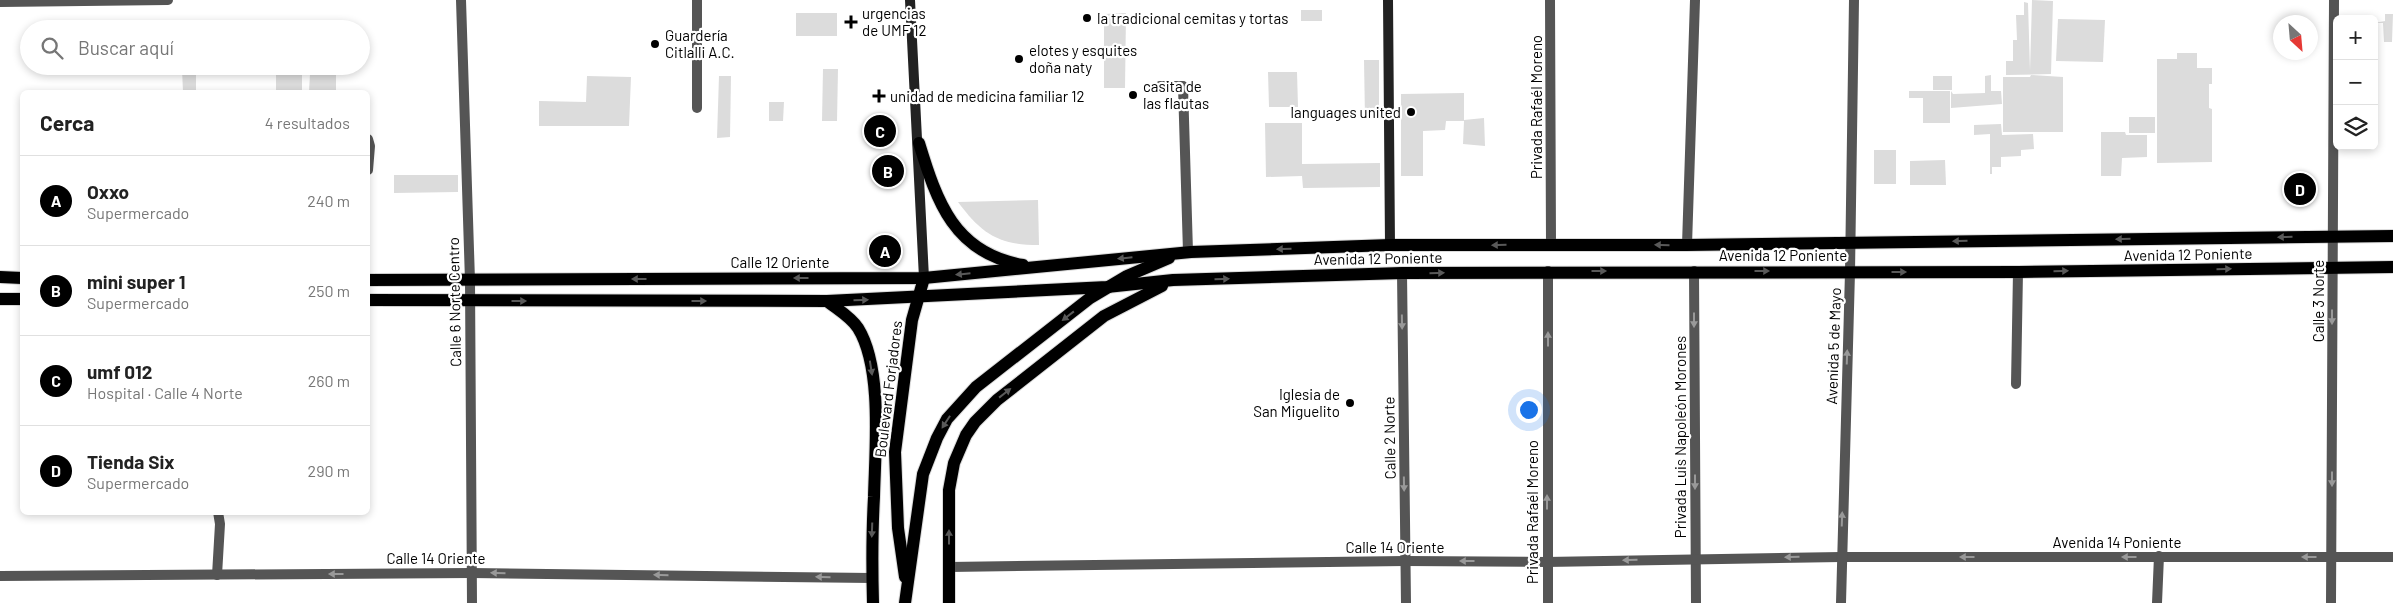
<!DOCTYPE html>
<html lang="es">
<meta charset="utf-8">
<style>
:root{--surface:#fff;--page:#f6f6f6;--text:#222;--muted:#767676;--line:#e0e0e0;--accent:#000}
body{margin:0;font-family:Barlow,sans-serif;background:var(--page);color:var(--text)}
.controls{position:absolute;right:15px;top:15px;display:grid;overflow:hidden;border-radius:8px;box-shadow:0 2px 8px #0003}
.controls button{width:45px;height:45px;display:grid;place-items:center;padding:0;border:0;border-bottom:1px solid var(--line);background:var(--surface);color:var(--text);font:25px sans-serif}
.compass{position:absolute;left:2273px;top:15px;width:45px;height:45px;border-radius:50%;background:var(--surface);box-shadow:0 2px 8px #0003;rotate:154deg}
.you{position:absolute;left:1528px;top:409px;width:18px;height:18px;margin:-12px;border:4px solid #fff;border-radius:50%;background:#1a73e8;box-shadow:0 0 0 8px #1a73e833}
.badge{display:grid;place-items:center;width:32px;height:32px;border-radius:50%;background:var(--accent);color:#fff;font-size:16px;font-weight:700}
.pin{position:absolute;translate:-50% -50%;border:2px solid #fff;box-shadow:0 1px 5px #0006}
.list{margin:0;padding:0;list-style:none}
h2{display:flex;justify-content:space-between;align-items:center;height:65px;margin:0;padding:0 20px;font-size:21px}
h2 small{font-size:16px;font-weight:400;color:var(--muted)}
.list li{display:grid;grid-template-columns:32px 1fr auto;gap:15px;align-items:center;box-sizing:border-box;height:90px;padding:0 20px;border-top:1px solid var(--line)}
.list b{display:block;font-size:19px;white-space:nowrap}
.list p{margin:0;font-size:16px;white-space:nowrap;color:var(--muted)}
.list em{font-size:16px;font-style:normal;color:var(--muted)}
.icon{flex:none;width:28px;height:28px;fill:none;stroke:currentColor;stroke-width:2;stroke-linecap:round;stroke-linejoin:round}
.map{position:relative;flex:none;width:2393px;height:603px;overflow:hidden}
.search{position:absolute;background:var(--surface);box-shadow:0 2px 8px #0003;left:20px;top:20px;width:350px;height:55px;display:flex;align-items:center;gap:12px;box-sizing:border-box;padding:0 18px;border-radius:28px;color:var(--muted);font-size:19px}
.panel{position:absolute;background:var(--surface);box-shadow:0 2px 8px #0003;left:20px;top:90px;width:350px;height:425px;border-radius:8px}
.map>svg:first-child{display:block}
.green{fill:#dcdcdc}
.lines{fill:none;stroke-linecap:round;stroke-linejoin:round}
.primary-casing{stroke:#dbdbdb;stroke-width:14}
.minor{stroke:#555;stroke-width:10}
.tertiary{stroke:#555;stroke-width:10}
.secondary{stroke:#222;stroke-width:10}
.primary{stroke:#000;stroke-width:12}
.oneway{fill:#595959}
.oneway2{fill:#999}
.poi-dot{fill:#000;stroke:#fff;stroke-width:2}
.labels{text-anchor:middle;dominant-baseline:central;stroke-width:4.5;stroke-linejoin:round;paint-order:stroke}
.poi-label{font-size:15px;fill:#000;stroke:#fff;text-anchor:start}
.street-label{font-size:15px;fill:#000;stroke:#fff}
</style>
<div class="map">
<svg width="2393" height="603" viewBox="0 0 2393 603">
<rect width="100%" height="100%" fill="#fff"/>
<!-- green -->
<g class="green">
<path d="M2032 0 2053 1 2051 74 2006 75V61H2013V40H2017L2016 15H2024V2L2028 3 2030 71Z"/>
<rect x="1301" y="10" width="21" height="11"/>
<rect x="796" y="13" width="41" height="23"/>
<path d="M1126 13 1125 88H1104V14Z"/>
<path d="M2385 14H2393L2392 42H2384L2383 23H2374L2385 21Z"/>
<path d="M2058 19 2105 20 2103 62 2056 61Z"/>
<path d="M2177 53H2197V68H2212V84H2209V108L2212 109V162L2157 163V59H2177Z"/>
<path d="M1364 60H1379V118H1365Z"/>
<path d="M182 69H196V92H183Z"/>
<path d="M823 69H838L837 121H822Z"/>
<path d="M1268 72H1297L1298 107H1269Z"/>
<path d="M310 74 336 75V92H309Z"/>
<rect x="276" y="75" width="26" height="17"/>
<path d="M1991 75V91H2001L2002 104 1951 108V91L1953 94 1985 93V76Z"/>
<path d="M2031 75 2063 77V132H2003V77H2030Z"/>
<path d="M587 76 631 77 629 126H539V101L586 102Z"/>
<path d="M719 76H731L730 137 717 138Z"/>
<rect x="1933" y="76" width="19" height="14"/>
<path d="M1909 91H1950V123H1923V98H1909Z"/>
<path d="M1464 93V120L1484 118 1485 146 1463 144 1464 121H1446L1445 130 1423 131V176H1401V94Z"/>
<path d="M769 102H784L783 121H769Z"/>
<rect x="2129" y="117" width="26" height="16"/>
<path d="M1265 123H1302V164L1380 163V187L1303 188 1302 176 1266 177Z"/>
<path d="M2001 124 2002 135 2033 134 2034 149 2021 150V156L2001 157V167H1992V174H1990V134L1974 135V125Z"/>
<path d="M2101 132H2125L2126 135H2147V157L2122 158 2121 176H2101Z"/>
<rect x="1874" y="150" width="22" height="34"/>
<path d="M1945 160 1946 185H1910V161Z"/>
<path d="M394 175H458V192L394 193Z"/>
<path d="M1038 200 1039 245C998 245 982 234 958 202Z"/>
</g>
<g class="lines">
<defs>
<g id="primary">
<path d="M919 143C937 202 954 253 1023 265"/>
<path d="M0 277 22 278"/>
<path d="M368 280 924 278 1191 252 1390 245H1687L2393 236"/>
<path d="M0 299H22"/>
<path d="M368 300 827 301 1107 287 1173 280 1402 273 2018 272 2393 267"/>
<path d="M827 301C837 309 851 317 858 328 883 368 875 451 874 497 872 532 872 567 873 603"/>
<path d="M905 577 898 528 895 452 912 320 924 278"/>
<path d="M905 603 923 474 937 438 947 419 976 387 1090 298 1127 276 1169 258"/>
<path d="M949 603V490L954 463 966 435 975 422 997 400 1104 316 1162 286"/>
</g>
</defs>
<!-- primary casing -->
<use href="#primary" class="primary-casing"/>
<!-- minor -->
<g class="minor">
<path d="M461 0 470 281 472 603"/>
<path d="M697 0V108"/>
<path d="M1550 0 1551 244"/>
<path d="M0 2 168 0"/>
<path d="M1160 86H1183L1188 252"/>
<path d="M368 139 370 146 368 170"/>
<path d="M1687 245 1695 0"/>
<path d="M1694 271 1696 603"/>
<path d="M1402 273 1406 603"/>
<path d="M2016 384 2018 272"/>
<path d="M949 567 1405 561 1546 562 1841 557"/>
<path d="M217 575 220 524 218 512"/>
<path d="M0 576 471 573 872 578"/>
<path d="M1548 603V271"/>
<path d="M2157 603 2159 556"/>
<path d="M2331 603 2334 0"/>
</g>
<!-- tertiary -->
<g class="tertiary">
<path d="M1841 557H2393"/>
<path d="M1841 603 1850 272 1854 0"/>
</g>
<!-- secondary -->
<g class="secondary">
<path d="M910 0 924 278"/>
<path d="M1388 0 1390 245"/>
</g>
<!-- primary -->
<use href="#primary" class="primary"/>
</g>
<!-- one-way arrows -->
<defs><path id="oneway-solid" d="M-6-.8H1V-3.2L6.5 0L1 3.2V.8H-6Z" transform="scale(1.25)"/></defs>
<g class="oneway">
<use href="#oneway-solid" transform="translate(2285 237) rotate(179)"/>
<use href="#oneway-solid" transform="translate(2123 239) rotate(179)"/>
<use href="#oneway-solid" transform="translate(1960 241) rotate(179)"/>
<use href="#oneway-solid" transform="translate(1499 245) rotate(179)"/>
<use href="#oneway-solid" transform="translate(1662 245) rotate(-179)"/>
<use href="#oneway-solid" transform="translate(1284 249) rotate(178)"/>
<use href="#oneway-solid" transform="translate(1125 258) rotate(174)"/>
<use href="#oneway-solid" transform="translate(2224 269) rotate(-1)"/>
<use href="#oneway-solid" transform="translate(1599 271)"/>
<use href="#oneway-solid" transform="translate(1762 271)"/>
<use href="#oneway-solid" transform="translate(2061 271) rotate(-1)"/>
<use href="#oneway-solid" transform="translate(1899 272)"/>
<use href="#oneway-solid" transform="translate(1437 273) rotate(-1)"/>
<use href="#oneway-solid" transform="translate(963 274) rotate(174)"/>
<use href="#oneway-solid" transform="translate(801 278) rotate(180)"/>
<use href="#oneway-solid" transform="translate(639 279) rotate(180)"/>
<use href="#oneway-solid" transform="translate(1222 279) rotate(-2)"/>
<use href="#oneway-solid" transform="translate(861 300) rotate(-2)"/>
<use href="#oneway-solid" transform="translate(519 301)"/>
<use href="#oneway-solid" transform="translate(699 301)"/>
<use href="#oneway-solid" transform="translate(1068 316) rotate(142)"/>
<use href="#oneway-solid" transform="translate(871 368) rotate(81)"/>
<use href="#oneway-solid" transform="translate(1005 393) rotate(-38)"/>
<use href="#oneway-solid" transform="translate(946 422) rotate(123)"/>
<use href="#oneway-solid" transform="translate(872 530) rotate(92)"/>
<use href="#oneway-solid" transform="translate(949 537) rotate(-90)"/>
</g>
<g class="oneway2">
<use href="#oneway-solid" transform="translate(2332 317) rotate(90)"/>
<use href="#oneway-solid" transform="translate(1694 320) rotate(90)"/>
<use href="#oneway-solid" transform="translate(1402 322) rotate(89)"/>
<use href="#oneway-solid" transform="translate(1548 339) rotate(-90)"/>
<use href="#oneway-solid" transform="translate(1847 357) rotate(-88)"/>
<use href="#oneway-solid" transform="translate(2332 479) rotate(90)"/>
<use href="#oneway-solid" transform="translate(1695 482) rotate(90)"/>
<use href="#oneway-solid" transform="translate(1404 484) rotate(89)"/>
<use href="#oneway-solid" transform="translate(1547 502) rotate(-90)"/>
<use href="#oneway-solid" transform="translate(1842 519) rotate(-88)"/>
<use href="#oneway-solid" transform="translate(1792 557) rotate(179)"/>
<use href="#oneway-solid" transform="translate(1967 557) rotate(180)"/>
<use href="#oneway-solid" transform="translate(2129 557) rotate(180)"/>
<use href="#oneway-solid" transform="translate(2309 557) rotate(-180)"/>
<use href="#oneway-solid" transform="translate(1630 560) rotate(179)"/>
<use href="#oneway-solid" transform="translate(1467 561) rotate(-180)"/>
<use href="#oneway-solid" transform="translate(498 573) rotate(-179)"/>
<use href="#oneway-solid" transform="translate(336 574) rotate(180)"/>
<use href="#oneway-solid" transform="translate(661 575) rotate(-179)"/>
<use href="#oneway-solid" transform="translate(823 577) rotate(-179)"/>
</g>
<!-- markers -->
<g class="poi-dot">
<circle cx="1087" cy="18" r="5"/>
<path d="M848.5 14.5h5v5h5v5h-5v5h-5v-5h-5v-5h5z"/>
<circle cx="655" cy="44" r="5"/>
<circle cx="1019" cy="59" r="5"/>
<circle cx="1133" cy="95" r="5"/>
<path d="M876.5 88.5h5v5h5v5h-5v5h-5v-5h-5v-5h5z"/>
<circle cx="1411" cy="112" r="5"/>
<circle cx="1350" cy="403" r="5"/>
</g>
<g class="labels">
<!-- poi labels -->
<g class="poi-label">
<text x="862" y="13">urgencias<tspan x="862" dy="17">de UMF 12</tspan></text>
<text x="1097" y="18">la tradicional cemitas y tortas</text>
<text x="665" y="35">Guardería<tspan x="665" dy="17">Citlalli A.C.</tspan></text>
<text x="1029" y="50">elotes y esquites<tspan x="1029" dy="17">doña naty</tspan></text>
<text x="1143" y="86">casita de<tspan x="1143" dy="17">las flautas</tspan></text>
<text x="890" y="96">unidad de medicina familiar 12</text>
<text x="1401" y="112" text-anchor="end">languages united</text>
<text x="1340" y="394" text-anchor="end">Iglesia de<tspan x="1340" dy="17">San Miguelito</tspan></text>
</g>
<!-- street labels -->
<g class="street-label">
<text transform="translate(1536 107) rotate(-90)">Privada Rafaél Moreno</text>
<text transform="translate(2188 254) rotate(-1)">Avenida 12 Poniente</text>
<text x="1783" y="255">Avenida 12 Poniente</text>
<text transform="translate(1378 258) rotate(-1)">Avenida 12 Poniente</text>
<text x="780" y="262">Calle 12 Oriente</text>
<text transform="translate(2318 301) rotate(-90)">Calle 3 Norte</text>
<text transform="translate(454 302) rotate(-91)">Calle 6 Norte Centro</text>
<text transform="translate(1833 346) rotate(-88)">Avenida 5 de Mayo</text>
<text transform="translate(888 389) rotate(-83)">Boulevard Forjadores</text>
<text transform="translate(1680 437) rotate(-90)">Privada Luis Napoleón Morones</text>
<text transform="translate(1389 438) rotate(-91)">Calle 2 Norte</text>
<text transform="translate(1532 512) rotate(-90)">Privada Rafaél Moreno</text>
<text x="2117" y="542">Avenida 14 Poniente</text>
<text x="1395" y="547">Calle 14 Oriente</text>
<text x="436" y="558">Calle 14 Oriente</text>
</g>
</g>
</svg>
<div class="controls">
<button>+</button>
<button>−</button>
<button><svg class="icon" aria-label="layers" viewBox="0 0 24 24"><path d="M12 4l9 5-9 5-9-5zM3 14l9 5 9-5"/></svg></button>
</div>
<svg class="compass" viewBox="-18 -18 36 36"><path d="M0-13l5 13h-10z" fill="#e53935"/><path d="M0 13l5-13h-10z" fill="#767676"/></svg>
<div class="you"></div>
<div class="pin badge" style="left:885px;top:251px">A</div>
<div class="pin badge" style="left:888px;top:171px">B</div>
<div class="pin badge" style="left:880px;top:131px">C</div>
<div class="pin badge" style="left:2300px;top:189px">D</div>
<div class="search"><svg class="icon" aria-label="search" viewBox="0 0 24 24"><circle cx="10" cy="10" r="6"/><path d="M15 15l6 6"/></svg>Buscar aquí</div>
<section class="panel">
<h2>Cerca<small>4 resultados</small></h2>
<ul class="list">
<li><span class="badge">A</span><div><b>Oxxo</b><p>Supermercado</p></div><em>240 m</em></li>
<li><span class="badge">B</span><div><b>mini super 1</b><p>Supermercado</p></div><em>250 m</em></li>
<li><span class="badge">C</span><div><b>umf 012</b><p>Hospital · Calle 4 Norte</p></div><em>260 m</em></li>
<li><span class="badge">D</span><div><b>Tienda Six</b><p>Supermercado</p></div><em>290 m</em></li>
</ul>
</section>
</div>
